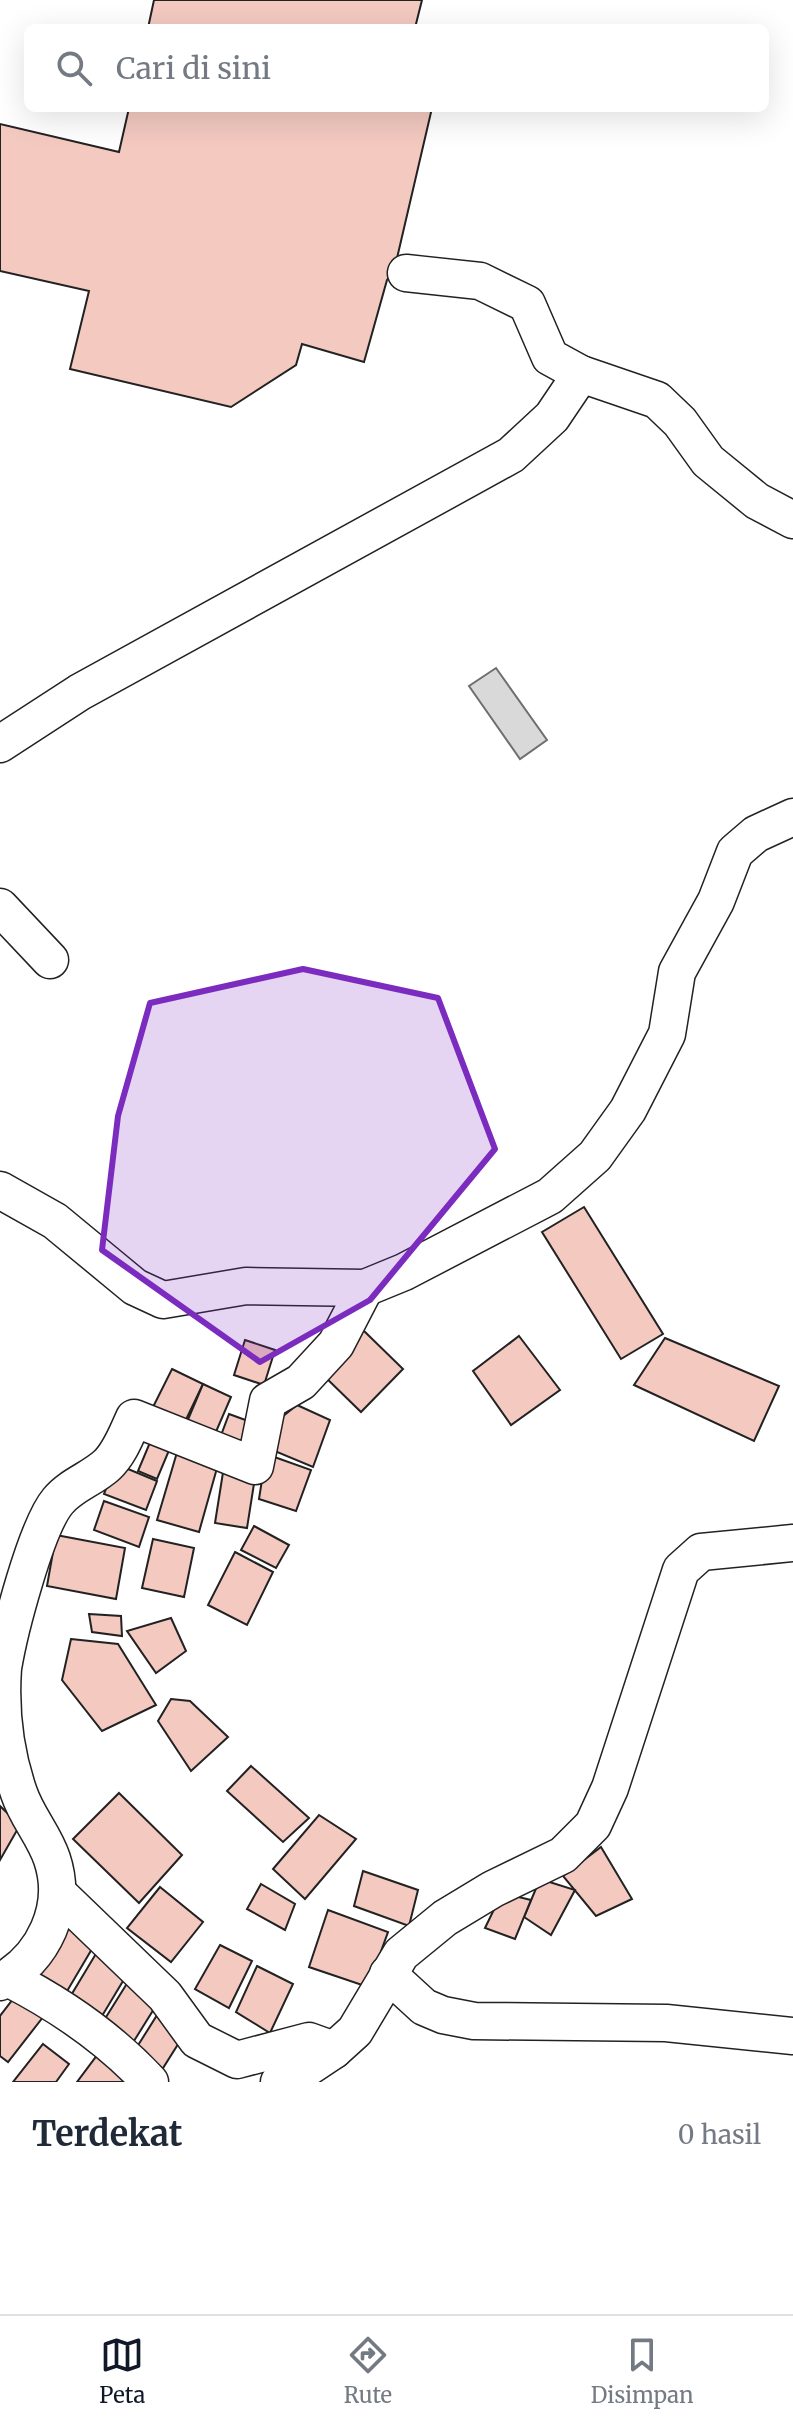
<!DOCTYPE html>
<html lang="id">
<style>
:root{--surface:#fff;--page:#f6f6f7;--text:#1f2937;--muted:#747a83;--line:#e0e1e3;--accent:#111827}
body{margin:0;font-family:Merriweather,serif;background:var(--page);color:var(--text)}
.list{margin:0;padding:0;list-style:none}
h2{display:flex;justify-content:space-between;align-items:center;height:104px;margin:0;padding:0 32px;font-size:34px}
h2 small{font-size:26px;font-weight:400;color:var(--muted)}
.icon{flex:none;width:44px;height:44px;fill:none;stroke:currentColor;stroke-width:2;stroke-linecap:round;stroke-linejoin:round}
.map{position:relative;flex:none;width:793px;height:2082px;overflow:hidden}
.search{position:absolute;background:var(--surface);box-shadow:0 8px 32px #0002;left:24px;right:24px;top:24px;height:88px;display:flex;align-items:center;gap:20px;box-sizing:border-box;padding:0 28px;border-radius:12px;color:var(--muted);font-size:30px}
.sheet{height:232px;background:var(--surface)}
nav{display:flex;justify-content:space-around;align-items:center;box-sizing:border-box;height:112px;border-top:2px solid var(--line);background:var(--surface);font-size:22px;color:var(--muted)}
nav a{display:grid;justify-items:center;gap:4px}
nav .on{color:var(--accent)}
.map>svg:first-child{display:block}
.water{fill:#d9d9d9;stroke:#6f6f6f;stroke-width:2}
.building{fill:#f3c9c0;stroke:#222;stroke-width:2}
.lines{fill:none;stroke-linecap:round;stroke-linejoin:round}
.minor-casing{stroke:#222;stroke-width:39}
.minor{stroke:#fff;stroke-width:36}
.marked{fill:#7b2cbf;fill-opacity:0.2;stroke:#7b2cbf;stroke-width:6;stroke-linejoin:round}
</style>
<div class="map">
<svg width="793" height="2082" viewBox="0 0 793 2082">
<rect width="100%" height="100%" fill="#fff"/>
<!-- water -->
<path class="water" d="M496 668 547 740 520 759 469 686Z"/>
<!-- building -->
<g class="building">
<path d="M154 0H422L415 28H148Z"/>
<path d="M129 108H432L394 271 387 280 364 362 302 344 296 365 231 407 70 369 89 291 0 271V124L119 152Z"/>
<path d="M584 1207 663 1334 621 1359 542 1232Z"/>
<path d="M363 1330 403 1369 361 1412 321 1373Z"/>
<path d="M519 1336 560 1390 511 1425 473 1371Z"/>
<path d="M665 1338 779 1386 754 1441 634 1385Z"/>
<path d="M245 1340 275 1350 264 1385 234 1375Z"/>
<path d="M172 1369 203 1384 182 1428 150 1413Z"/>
<path d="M203 1384 231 1397 212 1441 184 1429Z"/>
<path d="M297 1405 330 1420 313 1467 265 1447 272 1425Z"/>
<path d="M229 1414 262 1426 250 1458 217 1446Z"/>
<path d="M151 1440 170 1448 157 1479 138 1471Z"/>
<path d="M178 1449 219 1461 199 1532 157 1520Z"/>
<path d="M266 1454 311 1470 296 1511 259 1499Z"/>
<path d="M116 1464 157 1481 146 1510 104 1494Z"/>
<path d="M224 1466 256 1471 247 1528 215 1523Z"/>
<path d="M104 1501 149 1517 139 1547 94 1530Z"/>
<path d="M254 1526 289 1545 276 1568 241 1550Z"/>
<path d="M56 1535 125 1548 116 1599 47 1586Z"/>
<path d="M153 1539 194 1548 184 1597 142 1588Z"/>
<path d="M235 1552 273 1572 247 1625 208 1605Z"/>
<path d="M89 1614 121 1616 122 1636 92 1632Z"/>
<path d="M171 1618 186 1651 156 1673 127 1631Z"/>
<path d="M71 1639 118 1644 156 1705 102 1731 62 1680Z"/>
<path d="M171 1699 190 1701 228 1737 191 1771 158 1721Z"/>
<path d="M251 1766 309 1818 283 1842 227 1791Z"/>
<path d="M119 1793 182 1855 139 1903 73 1839Z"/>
<path d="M0 1806 20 1825 0 1860Z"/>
<path d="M319 1815 356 1839 305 1899 273 1869Z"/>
<path d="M601 1847 632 1899 596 1916 563 1876Z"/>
<path d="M363 1871 418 1890 409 1926 354 1906Z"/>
<path d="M540 1879 575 1890 551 1935 524 1917Z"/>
<path d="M261 1884 295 1904 285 1930 247 1909Z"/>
<path d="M160 1887 203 1922 171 1962 127 1928Z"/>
<path d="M502 1893 531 1900 515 1939 485 1928Z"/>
<path d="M328 1910 388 1932 368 1987 309 1967Z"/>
<path d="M66 1917 99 1937 63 1998 30 1979Z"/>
<path d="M220 1945 252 1961 229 2008 195 1989Z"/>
<path d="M100 1947 132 1966 99 2021 67 2002Z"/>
<path d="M257 1966 293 1984 270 2033 236 2012Z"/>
<path d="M131 1977 162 1996 129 2049 98 2030Z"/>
<path d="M20 1990 47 2012 8 2062 0 2056V2016Z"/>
<path d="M159 2012 187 2030 158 2076 130 2058Z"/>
<path d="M43 2044 69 2064 56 2082H13Z"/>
<path d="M104 2046 133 2067 122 2082H77Z"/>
</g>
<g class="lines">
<defs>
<g id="minor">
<path d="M406 273 480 281 527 304 550 357 581 374 657 400 680 422 708 461 757 501 793 520"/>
<path d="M0 744 80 692 511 455 552 417 581 374"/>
<path d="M0 907 50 960"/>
<path d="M0 1190 55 1221 135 1287 163 1300 246 1286 365 1288 404 1272 550 1196 595 1156 628 1110 667 1034 677 972 716 901 735 852 756 834 793 817"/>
<path d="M58 1893 165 1996 197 2040 237 2060 309 2041 334 2050"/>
<path d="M388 1974 424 2007 443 2015 474 2021 666 2023 793 2036"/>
<path d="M8 1978C61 2005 109 2038 150 2082"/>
<path d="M0 1982C44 1958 68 1907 52 1859 44 1835 27 1817 19 1793 5 1753 0 1711 3 1668 9 1632 36 1527 58 1501 71 1485 92 1479 107 1465 120 1453 127 1433 134 1418L255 1466 268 1401 301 1382 336 1344 365 1288"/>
<path d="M279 2082 295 2076 334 2050 355 2031 401 1954 445 1918 493 1889 563 1855 593 1825 610 1788 681 1570 701 1552 793 1543"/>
</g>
</defs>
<!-- minor casing -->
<use href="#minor" class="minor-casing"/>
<!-- minor -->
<use href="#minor" class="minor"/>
</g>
<!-- marked area -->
<path class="marked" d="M303 969 438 998 495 1149 370 1300 260 1362 102 1250 118 1116 150 1003Z"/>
</svg>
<div class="search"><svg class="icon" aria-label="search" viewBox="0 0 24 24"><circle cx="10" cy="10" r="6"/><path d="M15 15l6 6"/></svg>Cari di sini</div>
</div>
<section class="sheet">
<h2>Terdekat<small>0 hasil</small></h2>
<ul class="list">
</ul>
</section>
<nav>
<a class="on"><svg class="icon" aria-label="map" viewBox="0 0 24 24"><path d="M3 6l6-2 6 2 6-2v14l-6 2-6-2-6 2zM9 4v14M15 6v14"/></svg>Peta</a>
<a><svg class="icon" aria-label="directions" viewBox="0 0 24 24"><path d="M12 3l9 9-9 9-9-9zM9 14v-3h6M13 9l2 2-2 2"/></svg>Rute</a>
<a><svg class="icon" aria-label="saved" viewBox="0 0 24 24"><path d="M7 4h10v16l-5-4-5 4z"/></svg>Disimpan</a>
</nav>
